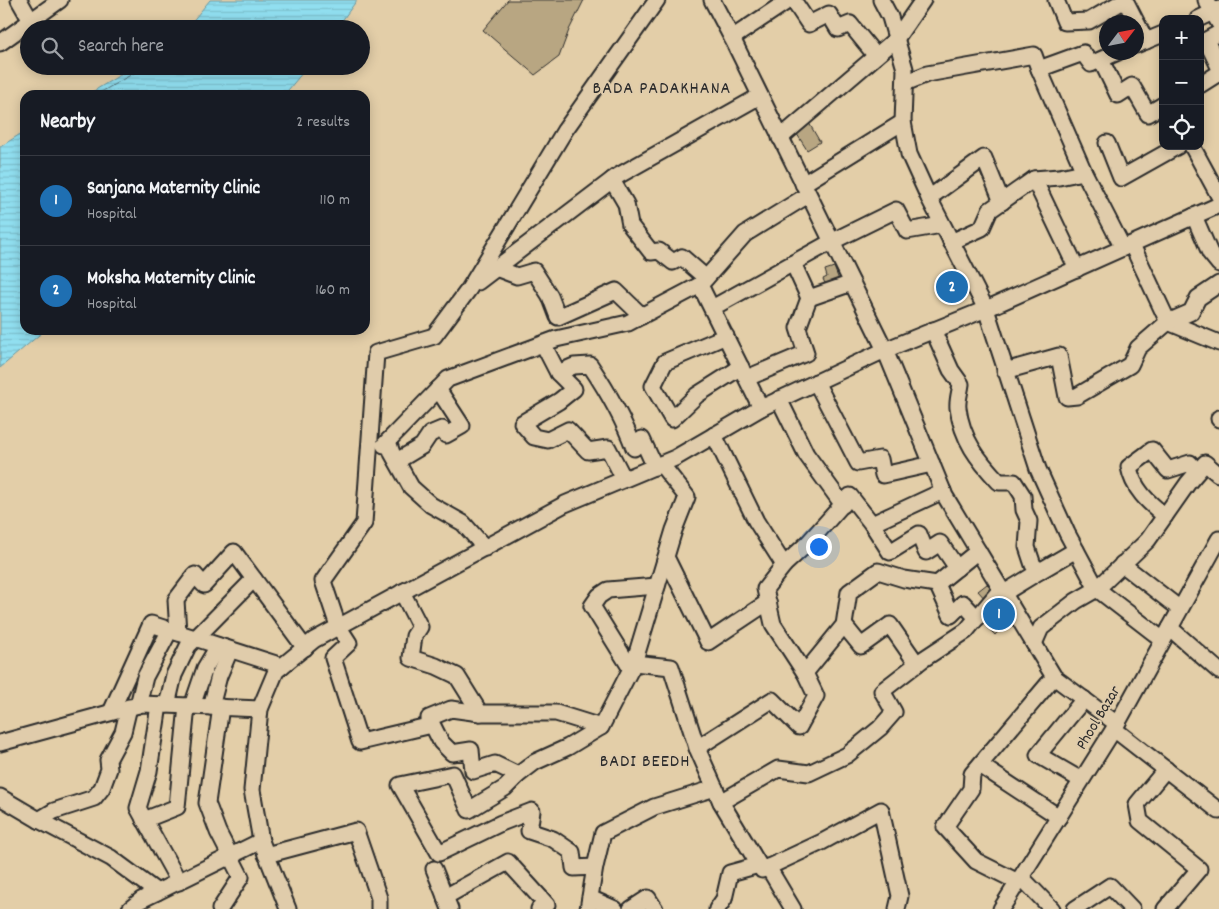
<!DOCTYPE html>
<html lang="en">
<head>
<meta charset="utf-8">
<style>
	body { margin:0; font-family:Dekko,sans-serif; background:#242831; color:#f1f3f6 }
	.controls { position:absolute; right:15px; top:15px; display:grid; overflow:hidden; border-radius:10px; box-shadow:0 2px 12px #0003 }
	.controls button { width:45px; height:45px; display:grid; place-items:center; padding:0; border:0; border-bottom:1px solid #363941; background:#171b24; color:#f1f3f6; font:25px sans-serif }
	.compass { position:absolute; left:1099px; top:15px; width:45px; height:45px; border-radius:50%; background:#171b24; box-shadow:0 2px 12px #0003; rotate:58deg }
	.you { position:absolute; left:818px; top:546px; width:18px; height:18px; margin:-12px; border:4px solid #fff; border-radius:50%; background:#1a73e8; box-shadow:0 0 0 8px #1a73e833 }
	.badge { display:grid; place-items:center; width:32px; height:32px; border-radius:50%; background:#1f6fb2; color:#fff; font-size:16px; font-weight:700 }
	.pin { position:absolute; translate:-50% -50%; border:2px solid #fff; box-shadow:0 1px 5px #0006 }
	.list { margin:0; padding:0; list-style:none }
	h2 { display:flex; justify-content:space-between; align-items:center; height:65px; margin:0; padding:0 20px; font-size:21px }
	h2 small { font-size:16px; font-weight:400; color:#9ea1a6 }
	.list li { display:grid; grid-template-columns:32px 1fr auto; gap:15px; align-items:center; box-sizing:border-box; height:90px; padding:0 20px; border-top:1px solid #363941 }
	.list b { display:block; font-size:19px; white-space:nowrap }
	.list p { margin:0; font-size:16px; white-space:nowrap; color:#9ea1a6 }
	.list em { font-size:16px; font-style:normal; color:#9ea1a6 }
	.icon { flex:none; width:28px; height:28px; fill:none; stroke:currentColor; stroke-width:2; stroke-linecap:round; stroke-linejoin:round }
	.map { position:relative; flex:none; width:1219px; height:909px; overflow:hidden }
	.search { position:absolute; background:#171b24; box-shadow:0 2px 12px #0003; left:20px; top:20px; width:350px; height:55px; display:flex; align-items:center; gap:12px; box-sizing:border-box; padding:0 18px; border-radius:28px; color:#9ea1a6; font-size:19px }
	.panel { position:absolute; background:#171b24; box-shadow:0 2px 12px #0003; left:20px; top:90px; width:350px; height:245px; border-radius:15px }
	.map>svg:first-child { display:block }
</style>
</head>
<body>
<div class="map">
<svg width="1219" height="909" viewBox="0 0 1219 909">
	<defs>
		<pattern id="water-rules" width="6" height="5" patternUnits="userSpaceOnUse" patternTransform="scale(1.25)"><rect width="6" height="5" fill="#91dff0"/><path d="M0 2.5h6" fill="none" stroke="#7dc0ce"/></pattern>
	</defs>
	<rect width="100%" height="100%" fill="#e3cea8"/>
	<filter id="ink" filterUnits="userSpaceOnUse"><feTurbulence type="fractalNoise" baseFrequency=".02" numOctaves="2"/><feDisplacementMap in="SourceGraphic" scale="10" xChannelSelector="R" yChannelSelector="G"/><feConvolveMatrix kernelMatrix="1 2 1 2 8 2 1 2 1" color-interpolation-filters="sRGB"/></filter>
	<g filter="url(#ink)">
		<g fill="url(#water-rules)" stroke="#6897a1">
			<polygon points="210,0 357,0 336,29 186,29"/>
			<polygon points="135,66 308,66 284,95 87,95"/>
			<polygon points="25,131 25,330 45,330 0,368 0,147"/>
		</g>
		<g fill="none" stroke-linecap="round" stroke-linejoin="round">
			<polyline stroke="#54737a" stroke-width="1" points="96,95 134,73 137,66"/>
		</g>
		<g fill="#b8a682" stroke="#2b2b2b">
			<polygon points="508,0 584,0 569,30 559,57 535,75 483,30"/>
			<polygon points="809,123 820,142 807,150 795,131"/>
			<polygon points="834,267 841,285 828,290 823,279 827,277 825,270"/>
			<polygon points="952,276 955,282 958,281 963,291 950,298 942,281"/>
			<polygon points="987,584 994,593 986,600 978,591"/>
			<polygon points="994,601 1011,618 995,635 987,627 991,622 982,614"/>
		</g>
		<g fill="none" stroke-linecap="round" stroke-linejoin="round">
			<defs>
				<g id="minor">
					<polyline points="19,0 31,21"/>
					<polyline points="712,0 732,38 885,350 945,496 1054,677 1117,724"/>
					<polyline points="793,0 809,24 829,14 838,29 850,24 876,56"/>
					<polyline points="881,0 890,17 905,69 903,122 909,154 929,198 986,309 1038,469 1067,533 1097,589 1163,640"/>
					<polyline points="1056,0 1065,22 1089,21 1125,0"/>
					<polyline points="1125,0 1146,41"/>
					<polyline points="1206,0 1219,23"/>
					<polyline points="1198,19 1219,9"/>
					<polyline points="1219,33 1206,40 1219,67"/>
					<polyline points="732,38 789,0"/>
					<polyline points="0,43 60,0"/>
					<polyline points="1136,45 1163,34"/>
					<polyline points="1101,60 1118,95 1132,86 1148,114 1163,105"/>
					<polyline points="1039,69 1084,172"/>
					<polyline points="905,83 927,74 1034,55 1039,69 1083,53 1091,64 1118,52"/>
					<polyline points="1200,85 1219,73"/>
					<polyline points="780,138 896,39 923,0"/>
					<polyline points="1107,143 1121,178 1178,146"/>
					<polyline points="1192,146 1219,196"/>
					<polyline points="1034,179 1059,177 1084,172 1123,248"/>
					<polyline points="612,180 626,204 630,225 651,252 659,251 673,262 682,257 706,278"/>
					<polyline points="803,184 903,122"/>
					<polyline points="929,198 984,158 1002,202"/>
					<polyline points="1194,216 1210,253 1219,264"/>
					<polyline points="951,242 982,228 990,210 1034,179 1077,269"/>
					<polyline points="1132,245 1168,322 1219,343"/>
					<polyline points="793,263 809,298 852,283"/>
					<polyline points="496,268 517,276 534,271 550,296 558,317 616,291 642,316"/>
					<polyline points="478,282 616,177 760,96"/>
					<polyline points="700,285 745,234 808,195"/>
					<polyline points="712,308 831,242 896,210 907,231 942,225"/>
					<path d="M933 330 951 370 961 384C960 392 957 401 958 408 962 439 978 460 999 482H1014L1023 496 1024 510 1029 521 1027 547 1033 565 1040 571 1076 550"/>
					<polyline points="726,336 665,362 653,386 672,419 697,395 741,367"/>
					<path d="M543 344 558 373 574 366 590 365C608 392 623 418 634 448L642 439 655 467"/>
					<polyline points="1005,371 1059,356 1067,397 1077,396 1130,365 1138,348 1168,322 1191,312 1198,298 1219,284"/>
					<polyline points="558,373 574,389 559,401 522,423 534,437 548,440 568,430 588,451 608,448 624,479"/>
					<polyline points="747,378 806,353 798,328 809,298"/>
					<polyline points="816,382 858,463 880,459 883,475 932,464"/>
					<polyline points="779,399 806,454 843,505"/>
					<polyline points="1219,418 1219,419"/>
					<polyline points="714,435 756,521 784,565 808,543 850,496 872,524 943,491"/>
					<polyline points="388,441 392,453 411,487 431,505 463,523 485,548"/>
					<polyline points="384,445 448,379 556,339 628,323 700,285 761,408"/>
					<polyline points="397,461 422,446 430,434 442,429 446,435 462,426 438,389"/>
					<polyline points="661,464 687,497 674,530 634,663 671,667 697,748 721,802 778,769 809,773 847,755 880,728 894,712 882,691 922,660 966,631 1001,589"/>
					<path d="M1165 516C1148 502 1133 489 1129 467L1152 450 1168 470 1190 463 1197 472"/>
					<polyline points="872,524 890,552 919,534 926,552 940,543 957,568"/>
					<polyline points="666,557 708,642 768,602"/>
					<polyline points="1122,564 1180,609"/>
					<polyline points="784,565 765,589 773,624 805,673 844,625 849,592 878,571 904,579 937,584 978,551"/>
					<polyline points="937,584 951,615 963,603 977,618"/>
					<polyline points="402,592 420,627 414,636 411,658 436,666 457,676 480,713 556,713 601,727 634,663"/>
					<polyline points="1004,593 1040,571"/>
					<polyline points="844,625 861,646 890,625 917,664"/>
					<polyline points="1170,628 1219,671"/>
					<polyline points="178,633 176,600 195,575 204,585 234,552 305,648"/>
					<polyline points="1034,644 1041,628 1076,601 1097,589 1148,540 1188,483 1205,463 1218,474 1219,473"/>
					<polyline points="631,669 592,606 599,596 608,590 657,586"/>
					<polyline points="138,705 145,677 170,630"/>
					<polyline points="159,705 149,771 138,808 179,882"/>
					<polyline points="167,705 174,675 188,646 254,579"/>
					<polyline points="192,706 205,668 218,646"/>
					<polyline points="211,707 219,676 230,650"/>
					<polyline points="111,712 151,624 282,666"/>
					<polyline points="480,713 451,709 429,718 441,742 452,753 471,750 473,771 495,764 518,775 535,762 568,747 601,727"/>
					<polyline points="432,725 360,742 333,658 349,643 338,626 323,581 364,523 376,353 434,336 469,289 565,130 657,0"/>
					<polyline points="1114,729 1219,811"/>
					<polyline points="0,743 142,704 260,709"/>
					<polyline points="697,748 772,700 799,727 816,696 805,673"/>
					<polyline points="980,765 1059,817"/>
					<polyline points="518,775 505,788 469,810 453,774 400,785 439,853 501,823 532,811 529,831 553,839 572,852 574,868 595,867"/>
					<polyline points="1081,780 1038,755 1084,699"/>
					<polyline points="0,797 39,820 111,858 157,892"/>
					<polyline points="721,802 762,870 822,842 881,810 900,896 897,909"/>
					<polyline points="39,820 54,811 94,798 102,788 109,769 108,760 123,732 129,707"/>
					<polyline points="144,820 177,807 187,706"/>
					<polyline points="266,855 356,831 379,898 379,909"/>
					<polyline points="768,867 793,909"/>
					<polyline points="434,869 450,909"/>
					<polyline points="1021,877 1052,909"/>
					<polyline points="1018,882 976,861 945,827 971,789 972,774 1054,677"/>
					<polyline points="445,897 508,862 547,905 539,909"/>
					<polyline points="590,898 615,909"/>
					<polyline points="130,909 141,900 261,841"/>
					<polyline points="220,909 241,877 218,832 207,803 221,707"/>
					<polyline points="288,909 261,841 252,790 260,709 276,671 314,640 565,504 675,458 761,408 885,350 986,309 1219,205"/>
					<polyline points="588,909 595,867 603,833 654,807 715,788"/>
					<polyline points="631,909 648,898 655,909"/>
					<polyline points="717,909 724,899 730,873 759,865"/>
					<polyline points="1001,909 1117,724 1219,539"/>
					<polyline points="1075,909 1110,886 1132,909"/>
					<polyline points="1165,909 1199,869 1140,821 1137,804 1166,769"/>
				</g>
			</defs>
			<use href="#minor" stroke="#2b2b2b" stroke-width="19"/>
			<use href="#minor" stroke="#e0ccab" stroke-width="15"/>
		</g>
	</g>
	<g text-anchor="middle" dominant-baseline="central" stroke-width="4" stroke-linejoin="round" paint-order="stroke">
		<g font-size="16" fill="#2b2b2b" stroke="#e0ccab">
			<text transform="translate(1099 718) rotate(-59)">Phool Bazar</text>
		</g>
		<g font-size="18" letter-spacing="1" fill="#2b2b2b" stroke="#e0ccab">
			<text x="662" y="89">BADA PADAKHANA</text>
			<text x="645" y="762">BADI BEEDH</text>
		</g>
	</g>
</svg>
<div class="controls">
<button>+</button>
<button>−</button>
<button><svg class="icon" aria-label="locate" viewBox="0 0 24 24"><circle cx="12" cy="12" r="6"/><path d="M12 2v4M12 18v4M2 12h4M18 12h4"/></svg></button>
</div>
<svg class="compass" viewBox="-18 -18 36 36"><path d="M0-13l5 13h-10z" fill="#e53935"/><path d="M0 13l5-13h-10z" fill="#9ea1a6"/></svg>
<div class="you"></div>
<div class="pin badge" style="left:999px;top:614px">1</div>
<div class="pin badge" style="left:952px;top:287px">2</div>
<div class="search"><svg class="icon" aria-label="search" viewBox="0 0 24 24"><circle cx="10" cy="10" r="6"/><path d="M15 15l6 6"/></svg>Search here</div>
<section class="panel">
<h2>Nearby<small>2 results</small></h2>
<ul class="list">
<li><span class="badge">1</span><div><b>Sanjana Maternity Clinic</b><p>Hospital</p></div><em>110 m</em></li>
<li><span class="badge">2</span><div><b>Moksha Maternity Clinic</b><p>Hospital</p></div><em>160 m</em></li>
</ul>
</section>
</div>
</body>
</html>
